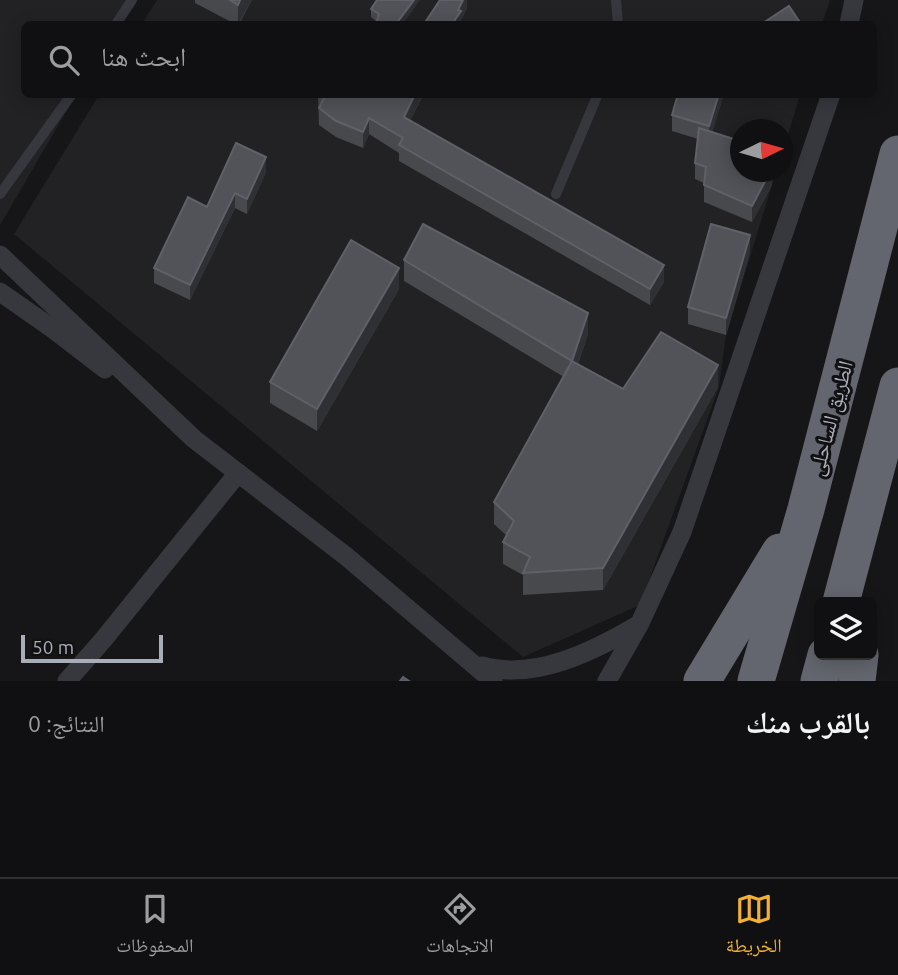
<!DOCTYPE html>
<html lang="ar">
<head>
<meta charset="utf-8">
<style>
	body { margin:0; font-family:Ubuntu,"Noto Naskh Arabic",sans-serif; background:#1e1e20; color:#f1f3f6; direction:rtl }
	.controls { position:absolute; right:21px; bottom:21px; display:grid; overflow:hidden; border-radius:10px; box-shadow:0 4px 18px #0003 }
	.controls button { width:63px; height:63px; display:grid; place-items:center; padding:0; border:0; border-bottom:2px solid #303032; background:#101012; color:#f1f3f6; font:35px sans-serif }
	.compass { position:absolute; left:730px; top:119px; width:63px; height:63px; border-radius:50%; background:#101012; box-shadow:0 4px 18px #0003; rotate:85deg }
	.scale { position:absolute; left:21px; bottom:18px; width:142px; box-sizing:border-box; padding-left:7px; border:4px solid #a8adb8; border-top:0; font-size:19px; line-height:24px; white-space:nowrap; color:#a8adb8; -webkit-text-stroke:5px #111113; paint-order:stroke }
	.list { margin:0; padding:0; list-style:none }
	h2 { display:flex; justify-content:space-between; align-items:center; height:91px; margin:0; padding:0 28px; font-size:30px }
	h2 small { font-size:23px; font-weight:400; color:#9c9d9f }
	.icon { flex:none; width:38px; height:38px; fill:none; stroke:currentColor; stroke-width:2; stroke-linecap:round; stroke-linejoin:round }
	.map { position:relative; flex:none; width:898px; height:681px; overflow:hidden; direction:ltr }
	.search { position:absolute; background:#101012; box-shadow:0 4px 18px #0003; left:21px; right:21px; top:21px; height:77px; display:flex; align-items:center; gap:18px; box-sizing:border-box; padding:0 24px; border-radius:10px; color:#9c9d9f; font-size:26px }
	.sheet { height:196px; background:#101012 }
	nav { display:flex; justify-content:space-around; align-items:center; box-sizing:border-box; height:98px; border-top:2px solid #303032; background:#101012; font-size:19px; color:#9c9d9f }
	nav a { display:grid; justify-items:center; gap:4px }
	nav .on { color:#f2b134 }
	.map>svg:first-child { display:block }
</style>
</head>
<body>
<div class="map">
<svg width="898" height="681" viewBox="0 0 898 681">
	<rect width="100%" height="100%" fill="#161618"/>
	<g fill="#222225">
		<polygon points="0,0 131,0 117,24 24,24 24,94 76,95 0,225"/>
		<polygon points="157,0 830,0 822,24 142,24"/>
		<polygon points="99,95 800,95 783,151 782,130 740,130 740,172 776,172 726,335 719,387 640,605 523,657 14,234"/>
	</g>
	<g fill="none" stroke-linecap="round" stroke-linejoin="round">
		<g stroke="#37383d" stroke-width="10">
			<polyline points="616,0 618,24"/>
			<polyline points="116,24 132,0"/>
			<polyline points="0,194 72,94"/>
			<polyline points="556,194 598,94"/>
		</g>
		<g stroke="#37383d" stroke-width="19">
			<polyline points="849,24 854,0"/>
			<polyline points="0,255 194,439 347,557 493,681"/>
			<polyline points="0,292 53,329 105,369"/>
			<path d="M482 666C535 681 594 651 638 625"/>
			<polyline points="67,681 103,640 238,473"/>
			<polyline points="607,681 640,623 682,532 831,94"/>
		</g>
		<g stroke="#63666e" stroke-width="37">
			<polyline points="841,602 898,386"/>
			<polyline points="702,681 780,552"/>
			<polyline points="756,681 806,509 898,154"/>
			<polyline points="819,681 826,655"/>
			<polyline points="857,681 860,655"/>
		</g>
	</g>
	<g fill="#47494d">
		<polygon points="195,0 252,0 239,24 235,24 195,3"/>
		<polygon points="420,0 377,22 371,17 371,9"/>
		<polygon points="318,94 424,94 410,120 664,282 650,305 399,161 399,153 369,134 363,148 336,137 319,125"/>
		<polygon points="678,94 724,94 712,132 772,172 772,185 752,222 704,202 704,183 695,179 695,163 698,139 672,131 672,115"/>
		<polygon points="266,172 247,214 235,208 190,300 154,283 154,268 207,207"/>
		<polygon points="750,252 726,335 688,324 688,307"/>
		<polygon points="404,260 588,334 578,364 623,389 718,387 603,590 523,595 523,575 503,564 503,542 507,536 494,524 494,502 564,377 404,281"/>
		<polygon points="399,289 317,431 270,403 270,382"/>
	</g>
	<g fill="#2f3033">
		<polygon points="240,0 252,0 238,24 238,5"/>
		<polygon points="414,0 420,0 403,24 396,24"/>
		<polygon points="463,0 467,0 467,9 461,21 461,24 452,24 458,10"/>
		<polygon points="415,94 424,94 404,133 404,117"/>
		<polygon points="719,94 724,94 709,143 709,126"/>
		<polygon points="369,118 369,134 363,148 363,132"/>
		<polygon points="266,157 266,172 247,214 247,199"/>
		<polygon points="770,172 772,172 772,185 752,222 752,206"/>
		<polygon points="235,193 235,208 190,300 190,285"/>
		<polygon points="750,235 750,252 726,335 726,318"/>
		<polygon points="664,265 664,282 650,305 650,289"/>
		<polygon points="399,268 399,289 317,431 317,409"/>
		<polygon points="588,313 588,334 572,382 572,361"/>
		<polygon points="718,365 718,387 603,590 603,568"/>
	</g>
	<g fill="#525359" stroke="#5f6168" stroke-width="2">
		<polygon points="230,0 240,0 238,5"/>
		<polygon points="377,0 414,0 396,24 376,24 379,14 371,9"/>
		<polygon points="440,0 463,0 458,10 461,11 452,24 424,24"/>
		<polygon points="789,6 801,24 764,24 763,23"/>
		<polygon points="323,94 415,94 404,117 664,265 650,289 399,145 403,138 369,118 363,132 336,121 319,108 325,96"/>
		<polygon points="678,94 719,94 709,126 672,115"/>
		<polygon points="699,128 740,141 740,172 770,172 752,206 704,185 706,167 695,163"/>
		<polygon points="236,143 266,157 247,199 235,193 190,285 154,268 188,197 207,207"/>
		<polygon points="423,224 588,313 572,361 404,260"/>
		<polygon points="711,224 750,235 726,318 688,307"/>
		<polygon points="351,240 399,268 317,409 270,382"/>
		<polygon points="661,332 718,365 603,568 523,573 530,557 503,542 514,521 494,502 572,361 623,389"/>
		<polygon points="403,677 409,681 400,681"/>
	</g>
	<g text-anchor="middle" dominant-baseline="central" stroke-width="6" stroke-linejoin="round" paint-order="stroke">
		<g font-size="21" fill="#a8adb8" stroke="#111113">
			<text transform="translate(830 418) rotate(-75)">الطريق الساحلى</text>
		</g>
	</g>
</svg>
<div class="controls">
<button><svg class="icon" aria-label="layers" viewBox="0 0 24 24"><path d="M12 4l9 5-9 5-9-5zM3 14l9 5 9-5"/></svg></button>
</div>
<svg class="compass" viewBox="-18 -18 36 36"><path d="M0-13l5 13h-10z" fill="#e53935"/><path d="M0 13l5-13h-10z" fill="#9c9d9f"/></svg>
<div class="scale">50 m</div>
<div class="search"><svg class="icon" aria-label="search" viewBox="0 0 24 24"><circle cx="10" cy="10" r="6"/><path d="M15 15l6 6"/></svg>ابحث هنا</div>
</div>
<section class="sheet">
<h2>بالقرب منك<small>النتائج: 0</small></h2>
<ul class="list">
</ul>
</section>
<nav>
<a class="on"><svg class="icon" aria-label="map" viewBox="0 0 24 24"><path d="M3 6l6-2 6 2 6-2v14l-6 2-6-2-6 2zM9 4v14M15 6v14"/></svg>الخريطة</a>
<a><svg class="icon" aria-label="directions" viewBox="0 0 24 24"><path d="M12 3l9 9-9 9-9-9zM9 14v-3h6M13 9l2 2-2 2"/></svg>الاتجاهات</a>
<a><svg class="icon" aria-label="saved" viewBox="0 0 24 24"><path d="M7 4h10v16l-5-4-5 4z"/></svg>المحفوظات</a>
</nav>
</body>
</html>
